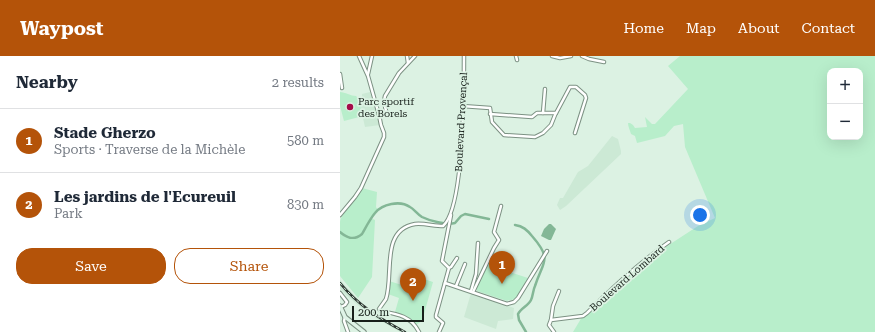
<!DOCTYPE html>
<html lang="en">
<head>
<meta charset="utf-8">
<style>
	body { margin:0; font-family:"Roboto Serif",serif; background:#f6f6f7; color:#1f2937 }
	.controls { position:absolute; right:12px; top:12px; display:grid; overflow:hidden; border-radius:8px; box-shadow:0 4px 16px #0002 }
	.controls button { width:36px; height:36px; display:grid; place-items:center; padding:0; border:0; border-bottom:1px solid #e0e1e3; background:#fff; color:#1f2937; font:20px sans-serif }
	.scale { position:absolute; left:12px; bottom:10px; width:72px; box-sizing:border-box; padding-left:4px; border:2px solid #171f1a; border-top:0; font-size:11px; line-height:14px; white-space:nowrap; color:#171f1a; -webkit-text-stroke:3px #dcf2e3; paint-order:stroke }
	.you { position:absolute; left:360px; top:159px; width:14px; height:14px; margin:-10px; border:3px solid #fff; border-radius:50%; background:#1a73e8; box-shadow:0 0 0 6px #1a73e833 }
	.badge { display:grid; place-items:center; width:26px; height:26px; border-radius:50%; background:#b45309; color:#fff; font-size:13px; font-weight:700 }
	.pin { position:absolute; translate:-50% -33px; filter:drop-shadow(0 1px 2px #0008) }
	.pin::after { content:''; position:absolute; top:21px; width:14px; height:12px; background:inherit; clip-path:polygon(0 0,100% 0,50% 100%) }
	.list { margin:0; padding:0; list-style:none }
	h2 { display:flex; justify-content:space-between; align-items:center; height:52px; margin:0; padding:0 16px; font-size:17px }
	h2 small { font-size:13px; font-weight:400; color:#747a83 }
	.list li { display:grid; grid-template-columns:26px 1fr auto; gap:12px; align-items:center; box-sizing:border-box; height:64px; padding:0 16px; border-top:1px solid #e0e1e3 }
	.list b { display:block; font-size:15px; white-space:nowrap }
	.list p { margin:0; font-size:13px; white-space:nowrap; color:#747a83 }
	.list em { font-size:13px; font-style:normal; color:#747a83 }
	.actions { display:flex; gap:8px; padding:12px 16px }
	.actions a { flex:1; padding:9px 0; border:1px solid #b45309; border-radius:16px; text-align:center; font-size:14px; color:#b45309 }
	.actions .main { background:#b45309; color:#fff }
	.map { position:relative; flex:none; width:535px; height:276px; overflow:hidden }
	header { display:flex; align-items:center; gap:24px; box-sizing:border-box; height:56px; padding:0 20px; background:#b45309; color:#fff }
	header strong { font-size:19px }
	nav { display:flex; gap:22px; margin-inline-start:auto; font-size:14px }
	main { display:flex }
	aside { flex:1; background:#fff }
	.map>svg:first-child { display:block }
</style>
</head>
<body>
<header>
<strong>Waypost</strong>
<nav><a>Home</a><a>Map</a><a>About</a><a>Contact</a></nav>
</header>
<main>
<aside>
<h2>Nearby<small>2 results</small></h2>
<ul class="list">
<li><span class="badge">1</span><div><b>Stade Gherzo</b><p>Sports · Traverse de la Michèle</p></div><em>580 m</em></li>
<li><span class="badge">2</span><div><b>Les jardins de l'Ecureuil</b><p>Park</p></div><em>830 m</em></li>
</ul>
<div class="actions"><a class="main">Save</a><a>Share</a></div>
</aside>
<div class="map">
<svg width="535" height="276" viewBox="0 0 535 276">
	<rect width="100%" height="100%" fill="#dcf2e3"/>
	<g fill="#cce9d5">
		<polygon points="30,36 40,69 25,71 19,44 22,41 22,38"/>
		<polygon points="272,80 278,83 281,95 281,98 226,150 220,154 217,149 220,142 223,142 238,116 248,110"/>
		<polygon points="0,224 23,249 48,266 67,276 60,276 27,257 4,237 0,232"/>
		<polygon points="131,237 174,252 173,263 158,265 156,273 124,261"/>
	</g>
	<g fill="#b8eecb" fill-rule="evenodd">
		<path d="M340 0H535V276H233L242 261 318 196 358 170 375 162 345 91 343 68 334 70 325 80 297 87 295 80 291 78C290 74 288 71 288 67H290L293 69 295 72 307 71 305 61 312 68H315L348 33 328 10ZM490 15H520V81H490Z"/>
		<path d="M0 36C5 36 11 40 16 40L18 42 23 60 4 65 0 50Z"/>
		<path d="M22 132 37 136 36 151 38 154 31 162 35 164 32 221 18 242 0 220V166C1 157 17 142 22 132Z"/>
		<polygon points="148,209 188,222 176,242 172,244 169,244 167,245 137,235 137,231"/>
		<polygon points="66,217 93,226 82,265 76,269 67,260 55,256 59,242 48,238 49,225 62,229"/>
	</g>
	<polygon fill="#83b796" points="209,168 211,168 216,173 211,184 209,184 201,180 204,173"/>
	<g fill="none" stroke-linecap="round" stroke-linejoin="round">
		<g stroke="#83b796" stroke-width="2.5">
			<path d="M175 169C183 170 187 174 192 180 213 204 203 205 195 230 193 234 193 240 191 244 188 250 181 252 178 258L179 264 186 276"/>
			<path d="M0 176C7 182 14 185 22 178 26 171 30 163 35 157 42 148 60 144 70 151 74 153 77 158 82 161 90 165 106 169 115 167L121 160 125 158 149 163"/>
		</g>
		<defs>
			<g id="street">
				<polyline points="67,0 68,7"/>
				<polyline points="176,0 177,4"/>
				<polyline points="212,0 220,2 231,0"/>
				<polyline points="242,0 249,3 264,6"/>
				<polyline points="0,18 2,32"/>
				<polyline points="28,18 32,0"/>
				<polyline points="122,50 150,52 152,66 164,79 195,81 203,77 211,69 215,59 230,31 236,31 245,39 246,42 235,77"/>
				<polyline points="203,57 205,33"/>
				<polyline points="150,58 192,61 197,57 216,57"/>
				<polyline points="39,59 46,55 44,45 45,40 59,17 75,0"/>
				<polyline points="0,159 15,141 21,132 44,81 44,77 41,69 39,59 28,20 19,0"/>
				<polyline points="109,212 111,211 117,202"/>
				<polyline points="105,227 167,248 174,246 178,242 207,195"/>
				<polyline points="116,230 125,208"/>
				<polyline points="131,235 136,218 138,187"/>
				<polyline points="133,236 154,192 159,184 154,176 161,150"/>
				<polyline points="0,237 7,246 5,249 1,251"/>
				<polyline points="5,261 4,265 8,276"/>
				<polyline points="211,264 213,250 219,235"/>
				<path d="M79 276C71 260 57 258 41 255L39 253C41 250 44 246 46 243 54 219 40 174 75 168 84 167 94 170 103 170 124 152 124 31 124 0"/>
				<polyline points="99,276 103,267 96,261 96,259 109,212 102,205 111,159"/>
				<path d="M214 276 209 269 211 264 243 260 247 257C272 232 299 207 329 186"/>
			</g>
			<polyline id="secondary" points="0,250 5,261 24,276"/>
		</defs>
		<use href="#street" stroke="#7c9183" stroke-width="4.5"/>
		<use href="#secondary" stroke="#7c9183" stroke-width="5.5"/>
		<use href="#street" stroke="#fff" stroke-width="2.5"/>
		<use href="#secondary" stroke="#dff4e7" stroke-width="3.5"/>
		<defs>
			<path id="rail" d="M0 227C18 249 40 263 65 276"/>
		</defs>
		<use href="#rail" stroke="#2d3731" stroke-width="2.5"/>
		<use href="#rail" stroke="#dcf2e3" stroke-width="1" stroke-dasharray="3" stroke-linecap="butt"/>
	</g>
	<circle fill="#a40e4a" stroke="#dcf2e3" stroke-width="1.5" cx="10" cy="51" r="4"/>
	<g text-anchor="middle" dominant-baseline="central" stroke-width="3.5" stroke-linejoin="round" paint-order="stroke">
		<g font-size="10" fill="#171f1a" stroke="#dcf2e3" text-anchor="start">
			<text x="18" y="45">Parc sportif<tspan x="18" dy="12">des Borels</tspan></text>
		</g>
		<g font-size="10" fill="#171f1a" stroke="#dcf2e3">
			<text transform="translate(121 66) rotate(-87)">Boulevard Provençal</text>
			<text transform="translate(287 222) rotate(-41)">Boulevard Lombard</text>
		</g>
	</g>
</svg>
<div class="controls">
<button>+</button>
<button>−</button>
</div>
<div class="scale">200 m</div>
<div class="you"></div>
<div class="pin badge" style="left:162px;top:228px">1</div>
<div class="pin badge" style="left:73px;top:245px">2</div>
</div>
</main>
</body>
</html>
